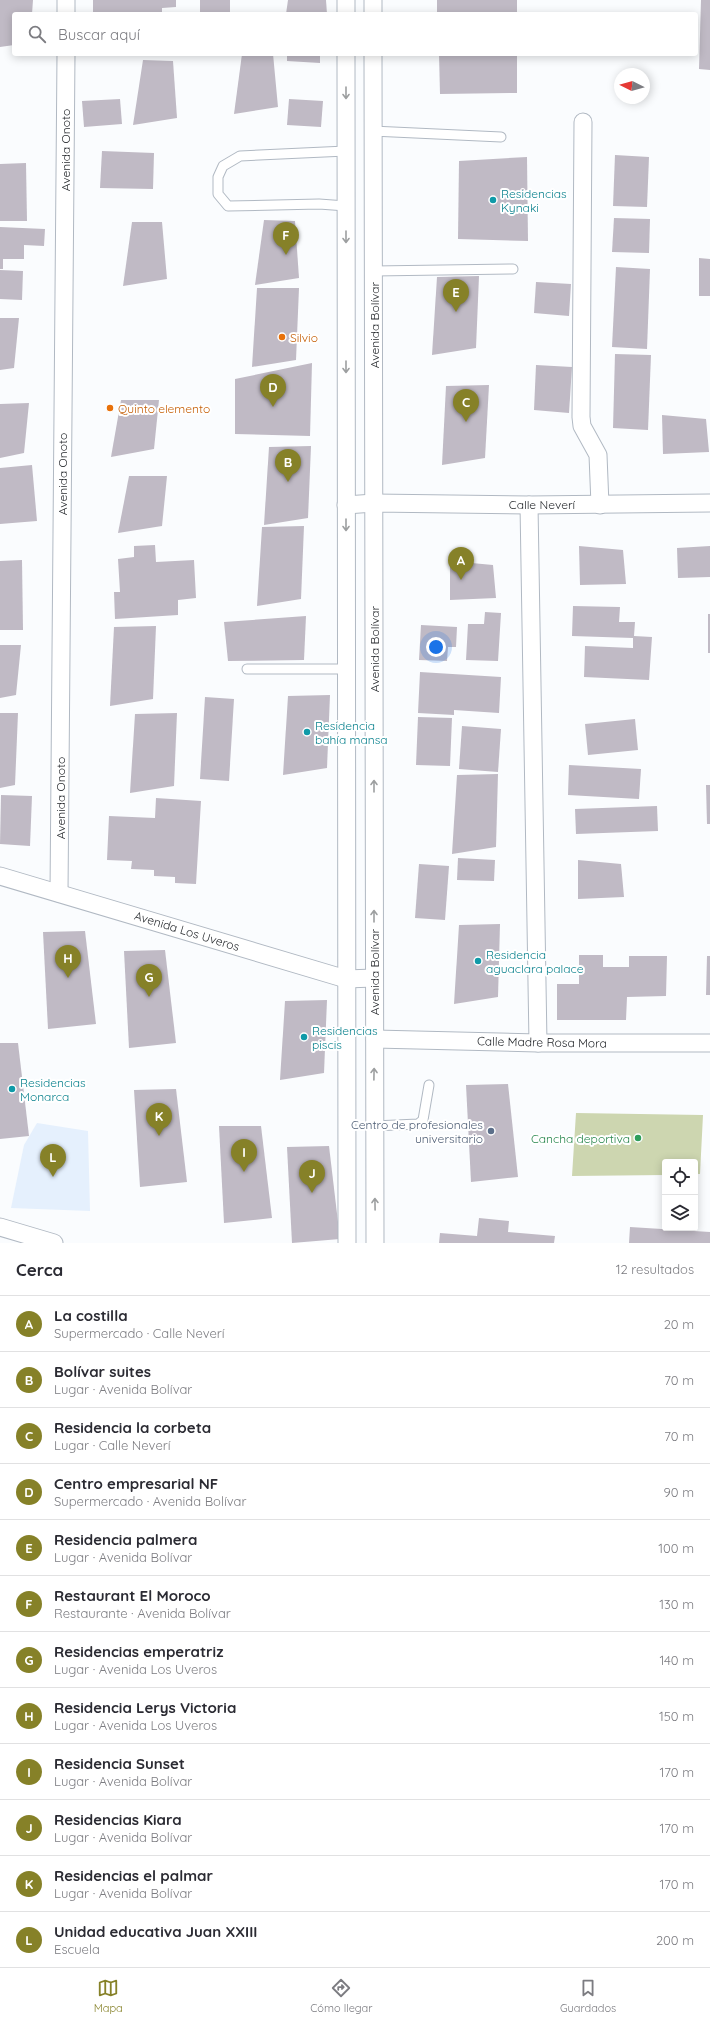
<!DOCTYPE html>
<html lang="es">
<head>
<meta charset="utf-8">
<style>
	body { margin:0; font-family:Quicksand,sans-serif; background:#f2f2f3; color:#2b2b33 }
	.controls { position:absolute; right:12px; bottom:12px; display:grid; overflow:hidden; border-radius:4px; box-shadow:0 2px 10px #0003 }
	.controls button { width:36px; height:36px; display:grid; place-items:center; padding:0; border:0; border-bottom:1px solid #e1e1e2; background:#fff; color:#2b2b33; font:20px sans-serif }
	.compass { position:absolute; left:614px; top:68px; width:36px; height:36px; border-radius:50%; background:#fff; box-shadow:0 2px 10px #0003; rotate:275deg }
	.you { position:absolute; left:436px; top:647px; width:14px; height:14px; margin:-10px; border:3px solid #fff; border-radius:50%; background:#1a73e8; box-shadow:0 0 0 6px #1a73e833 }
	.badge { display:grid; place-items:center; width:26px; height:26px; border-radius:50%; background:#868128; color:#fff; font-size:13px; font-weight:700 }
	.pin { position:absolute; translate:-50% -33px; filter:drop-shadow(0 1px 2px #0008) }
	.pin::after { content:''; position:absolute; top:21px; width:14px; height:12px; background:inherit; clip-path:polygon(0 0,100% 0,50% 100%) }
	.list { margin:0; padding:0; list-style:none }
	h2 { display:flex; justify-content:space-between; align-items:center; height:52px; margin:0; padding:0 16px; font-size:17px }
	h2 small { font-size:13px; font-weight:400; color:#7c7c81 }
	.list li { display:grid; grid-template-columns:26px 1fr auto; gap:12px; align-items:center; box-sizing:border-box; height:56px; padding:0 16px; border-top:1px solid #e1e1e2 }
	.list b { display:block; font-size:15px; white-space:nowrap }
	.list p { margin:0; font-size:13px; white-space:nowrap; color:#7c7c81 }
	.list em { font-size:13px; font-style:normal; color:#7c7c81 }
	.icon { flex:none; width:22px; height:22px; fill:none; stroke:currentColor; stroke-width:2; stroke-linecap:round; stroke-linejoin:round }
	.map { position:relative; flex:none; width:710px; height:1243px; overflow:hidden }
	.search { position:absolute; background:#fff; box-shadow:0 2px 10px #0003; left:12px; right:12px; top:12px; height:44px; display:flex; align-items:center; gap:10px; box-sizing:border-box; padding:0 14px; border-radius:4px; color:#7c7c81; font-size:15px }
	.sheet { height:724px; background:#fff }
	nav { display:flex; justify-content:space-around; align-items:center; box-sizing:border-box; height:56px; border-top:1px solid #e1e1e2; background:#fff; font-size:11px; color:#7c7c81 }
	nav a { display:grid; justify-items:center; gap:2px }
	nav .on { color:#868128 }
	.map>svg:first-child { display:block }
</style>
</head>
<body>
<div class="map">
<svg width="710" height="1243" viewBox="0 0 710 1243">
	<rect width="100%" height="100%" fill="#fafcfe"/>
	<polygon fill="#e5f0fd" points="37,1123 88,1131 90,1211 11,1208 24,1145"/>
	<polygon fill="#cdd6b0" points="576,1113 703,1115 700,1174 695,1174 695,1162 665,1162 665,1175 572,1176"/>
	<g fill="#c0bac5">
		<polygon points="0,0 33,0 32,14 14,14 14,45 0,47"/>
		<polygon points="93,0 176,0 176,7 162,8 162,14 93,14"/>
		<rect x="200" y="0" width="30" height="14"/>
		<polygon points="288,0 326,0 327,14 286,14"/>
		<rect x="437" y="0" width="80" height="14"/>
		<polygon points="701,0 710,0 710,70 699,69"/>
		<polygon points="242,54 273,54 278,107 234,114"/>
		<polygon points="287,54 320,54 320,63 287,61"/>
		<polygon points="439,54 517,54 517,93 440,94"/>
		<polygon points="143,60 173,61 177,118 133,125"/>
		<polygon points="120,99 122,124 84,127 82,101"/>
		<polygon points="289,99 323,101 321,127 287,125"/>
		<polygon points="102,151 154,153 153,189 100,188"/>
		<polygon points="615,155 649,157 647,207 613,206"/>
		<polygon points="527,157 528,241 458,239 459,161"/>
		<polygon points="26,163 27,221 0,221 0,164"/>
		<polygon points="614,218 650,219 649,253 612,252"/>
		<polygon points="264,220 295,221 299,278 255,285"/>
		<polygon points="132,222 162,222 167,279 123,286"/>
		<polygon points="0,227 45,229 44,246 24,245 24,259 3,259 3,269 0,269"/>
		<polygon points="699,258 710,259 710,296 699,296"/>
		<polygon points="616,267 650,269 647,349 612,347"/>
		<polygon points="0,270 23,271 22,300 0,299"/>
		<polygon points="479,276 476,348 432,355 437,277"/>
		<polygon points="536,282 571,284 569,316 534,313"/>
		<polygon points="257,288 299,288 296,360 252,367"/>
		<polygon points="0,318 19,318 14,368 0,370"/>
		<polygon points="615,354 651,355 648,430 613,428"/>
		<polygon points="312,363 310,436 235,434 235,379"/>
		<polygon points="536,365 572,367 569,413 534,410"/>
		<polygon points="489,385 485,458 442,465 446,386"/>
		<polygon points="121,400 159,400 154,449 111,457"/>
		<polygon points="29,403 24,453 0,458 0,404"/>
		<polygon points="662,415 706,419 709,452 663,454"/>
		<polygon points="311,446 308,518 264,525 269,447"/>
		<polygon points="32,465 37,521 0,524 0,468"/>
		<polygon points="129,476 167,476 162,526 118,533"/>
		<polygon points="304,526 301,599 257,606 262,527"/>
		<polygon points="155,545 156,562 194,560 196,598 178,600 178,615 115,619 114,592 120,592 118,559 134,557 134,546"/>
		<polygon points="579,546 623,550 626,584 580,585"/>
		<polygon points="710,546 710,577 678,578 677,548"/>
		<polygon points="22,560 23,630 0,630 0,561"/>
		<polygon points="450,561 493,565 496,598 450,600"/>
		<polygon points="573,606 620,607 619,622 635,622 634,636 652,637 649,680 584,677 585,646 633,648 633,638 572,636"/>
		<polygon points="485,612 501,613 498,661 466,660 468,624 484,624"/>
		<rect x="708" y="614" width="2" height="39"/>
		<polygon points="306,616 304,660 228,661 224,622"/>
		<polygon points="421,625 457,627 456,647 448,647 447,661 419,660"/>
		<polygon points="156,626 153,699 110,706 114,627"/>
		<polygon points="0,645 21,645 16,695 0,698"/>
		<polygon points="420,672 501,677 499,713 454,710 454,715 418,713"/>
		<polygon points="330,695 327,768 283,775 288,696"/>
		<polygon points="205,697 234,699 229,781 200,779"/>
		<polygon points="0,713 18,713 15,785 0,788"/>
		<polygon points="177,713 174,786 130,793 135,714"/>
		<polygon points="418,717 452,718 450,766 416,765"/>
		<polygon points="635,719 638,750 588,755 585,724"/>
		<polygon points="462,726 501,729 498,772 459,769"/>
		<polygon points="569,765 641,769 639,799 568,795"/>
		<polygon points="498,774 496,847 452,854 457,775"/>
		<polygon points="706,785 710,785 710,824 707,824"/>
		<polygon points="1,795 32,796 30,846 0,844"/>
		<polygon points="156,798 201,801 196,884 175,883 175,877 154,876 154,870 131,869 132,861 107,860 109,816 155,818"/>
		<polygon points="657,806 658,831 576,834 575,809"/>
		<polygon points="458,858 495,860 494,881 457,880"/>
		<polygon points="578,860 621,864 624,897 578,899"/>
		<polygon points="419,864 449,866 445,920 415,918"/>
		<polygon points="500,924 498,997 454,1004 459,925"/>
		<polygon points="85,931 96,1024 48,1029 43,932"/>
		<polygon points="165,950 176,1043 129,1048 124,951"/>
		<polygon points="579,955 603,955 603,967 629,967 629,956 667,956 666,996 627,997 626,1020 557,1020 557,984 579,984"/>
		<polygon points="707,956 710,956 710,995 706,995"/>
		<polygon points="327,1000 324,1073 280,1080 285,1001"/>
		<polygon points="0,1043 18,1043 29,1136 0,1139"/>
		<polygon points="508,1084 518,1177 471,1182 466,1085"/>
		<polygon points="176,1089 187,1182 140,1187 134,1090"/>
		<polygon points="219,1126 261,1126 272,1218 224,1223"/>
		<polygon points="329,1146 340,1239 292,1243 287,1147"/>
		<polygon points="479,1218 509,1221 508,1232 555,1236 554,1243 439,1243 440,1233 477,1236"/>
		<polygon points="630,1227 710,1232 710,1243 629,1243"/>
	</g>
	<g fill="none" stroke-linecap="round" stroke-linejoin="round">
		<defs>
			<g id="lane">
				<polyline points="372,131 501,137"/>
				<polyline points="346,206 319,204 228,206 218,194 218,177 223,166 240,156 346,151"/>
				<polyline points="374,271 513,269"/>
				<polyline points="247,669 346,669"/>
				<polyline points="374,1126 418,1124 423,1120 429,1085"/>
			</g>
			<g id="street">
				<polyline points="346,0 346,14"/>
				<polyline points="66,14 66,0"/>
				<polyline points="373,14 373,0"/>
				<polyline points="346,54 347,1243"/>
				<polyline points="373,54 375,1243"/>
				<polyline points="583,122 581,417 582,426 598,455 600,505"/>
				<polyline points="346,505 374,503 529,505 710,503"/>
				<polyline points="529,505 538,1043"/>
				<polyline points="0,876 346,979 374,978"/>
				<polyline points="59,893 66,54"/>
				<polyline points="375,1039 538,1043 710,1043"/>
				<polyline points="0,1227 54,1243"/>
			</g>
		</defs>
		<use href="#lane" stroke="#b1b9c3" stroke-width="11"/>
		<use href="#street" stroke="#b1b9c3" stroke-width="19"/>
		<use href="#lane" stroke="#fff" stroke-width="9"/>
		<use href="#street" stroke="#fff" stroke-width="17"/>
	</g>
	<defs><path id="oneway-shaft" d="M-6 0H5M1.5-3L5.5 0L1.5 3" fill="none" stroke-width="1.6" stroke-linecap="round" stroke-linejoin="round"/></defs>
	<g stroke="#9d9fa0">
		<use href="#oneway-shaft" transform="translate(346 93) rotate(90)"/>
		<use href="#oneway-shaft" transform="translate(346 237) rotate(90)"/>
		<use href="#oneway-shaft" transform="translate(346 367) rotate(90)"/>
		<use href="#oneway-shaft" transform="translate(346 525) rotate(90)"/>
		<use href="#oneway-shaft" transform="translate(374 786) rotate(-90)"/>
		<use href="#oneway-shaft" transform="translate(374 916) rotate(-90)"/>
		<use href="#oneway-shaft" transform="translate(374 1074) rotate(-89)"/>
		<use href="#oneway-shaft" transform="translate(375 1204) rotate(-91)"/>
	</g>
	<g fill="#0f9aa8" stroke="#fff" stroke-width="1.5">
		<circle cx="493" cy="200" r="4"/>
		<circle cx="307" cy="732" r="4"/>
		<circle cx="478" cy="961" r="4"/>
		<circle cx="304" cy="1037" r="4"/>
		<circle cx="12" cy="1089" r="4"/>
	</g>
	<g fill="#e8710a" stroke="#fff" stroke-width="1.5">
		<circle cx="282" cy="337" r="4"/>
		<circle cx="110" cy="408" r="4"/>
	</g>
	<circle fill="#5c6f8a" stroke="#fff" stroke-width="1.5" cx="491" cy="1131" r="4"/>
	<circle fill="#2e9e5b" stroke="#fff" stroke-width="1.5" cx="638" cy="1138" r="4"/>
	<g text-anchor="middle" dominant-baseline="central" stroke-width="4" stroke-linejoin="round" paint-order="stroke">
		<g font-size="12" fill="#26292d" stroke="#fff">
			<text transform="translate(65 150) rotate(-90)">Avenida Onoto</text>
			<text transform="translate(374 325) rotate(-90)">Avenida Bolívar</text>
			<text transform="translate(62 474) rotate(-90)">Avenida Onoto</text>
			<text x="542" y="504">Calle Neverí</text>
			<text transform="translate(374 649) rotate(-90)">Avenida Bolívar</text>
			<text transform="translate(60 798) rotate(-90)">Avenida Onoto</text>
			<text transform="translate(187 931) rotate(17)">Avenida Los Uveros</text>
			<text transform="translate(374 972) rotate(-90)">Avenida Bolívar</text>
			<text transform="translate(542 1042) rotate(1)">Calle Madre Rosa Mora</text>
		</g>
		<g font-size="12" fill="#0d838f" stroke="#fff" text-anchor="start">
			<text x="501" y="193">Residencias<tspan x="501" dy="14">Kynaki</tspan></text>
			<text x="315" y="725">Residencia<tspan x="315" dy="14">bahía mansa</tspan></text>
			<text x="486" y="954">Residencia<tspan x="486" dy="14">aguaclara palace</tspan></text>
			<text x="312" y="1030">Residencias<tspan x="312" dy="14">piscis</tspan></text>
			<text x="20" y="1082">Residencias<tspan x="20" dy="14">Monarca</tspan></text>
		</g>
		<g font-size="12" fill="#c56008" stroke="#fff" text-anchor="start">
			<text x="290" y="337">Silvio</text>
			<text x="118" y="408">Quinto elemento</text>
		</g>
		<g font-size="12" fill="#4e5e75" stroke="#fff" text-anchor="end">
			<text x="483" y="1124">Centro de profesionales<tspan x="483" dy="14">universitario</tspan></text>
		</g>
		<g font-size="12" fill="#27864d" stroke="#fff" text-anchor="end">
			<text x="630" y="1138">Cancha deportiva</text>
		</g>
	</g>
</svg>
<div class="controls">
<button><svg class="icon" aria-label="locate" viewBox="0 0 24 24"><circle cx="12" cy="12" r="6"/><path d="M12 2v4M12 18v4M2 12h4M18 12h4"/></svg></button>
<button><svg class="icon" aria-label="layers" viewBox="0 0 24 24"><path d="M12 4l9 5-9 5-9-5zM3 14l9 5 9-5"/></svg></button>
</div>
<svg class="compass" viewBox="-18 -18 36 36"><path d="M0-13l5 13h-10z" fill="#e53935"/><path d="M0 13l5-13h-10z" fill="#7c7c81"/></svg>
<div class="you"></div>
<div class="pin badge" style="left:461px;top:580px">A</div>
<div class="pin badge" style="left:288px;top:482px">B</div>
<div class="pin badge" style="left:466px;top:422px">C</div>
<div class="pin badge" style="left:273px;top:407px">D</div>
<div class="pin badge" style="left:456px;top:312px">E</div>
<div class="pin badge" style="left:286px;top:255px">F</div>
<div class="pin badge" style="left:149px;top:997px">G</div>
<div class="pin badge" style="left:68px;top:978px">H</div>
<div class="pin badge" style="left:244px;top:1172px">I</div>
<div class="pin badge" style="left:312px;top:1193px">J</div>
<div class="pin badge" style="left:159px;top:1136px">K</div>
<div class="pin badge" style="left:53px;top:1177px">L</div>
<div class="search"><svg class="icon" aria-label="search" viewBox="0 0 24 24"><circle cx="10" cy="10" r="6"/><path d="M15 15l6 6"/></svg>Buscar aquí</div>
</div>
<section class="sheet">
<h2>Cerca<small>12 resultados</small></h2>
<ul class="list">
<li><span class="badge">A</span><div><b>La costilla</b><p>Supermercado · Calle Neverí</p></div><em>20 m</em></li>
<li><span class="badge">B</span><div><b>Bolívar suites</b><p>Lugar · Avenida Bolívar</p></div><em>70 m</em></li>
<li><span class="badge">C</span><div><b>Residencia la corbeta</b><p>Lugar · Calle Neverí</p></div><em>70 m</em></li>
<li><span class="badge">D</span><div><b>Centro empresarial NF</b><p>Supermercado · Avenida Bolívar</p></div><em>90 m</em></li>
<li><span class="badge">E</span><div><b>Residencia palmera</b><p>Lugar · Avenida Bolívar</p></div><em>100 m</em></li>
<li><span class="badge">F</span><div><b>Restaurant El Moroco</b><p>Restaurante · Avenida Bolívar</p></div><em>130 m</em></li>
<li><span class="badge">G</span><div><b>Residencias emperatriz</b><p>Lugar · Avenida Los Uveros</p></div><em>140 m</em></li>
<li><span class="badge">H</span><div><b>Residencia Lerys Victoria</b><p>Lugar · Avenida Los Uveros</p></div><em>150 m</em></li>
<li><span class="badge">I</span><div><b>Residencia Sunset</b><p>Lugar · Avenida Bolívar</p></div><em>170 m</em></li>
<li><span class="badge">J</span><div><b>Residencias Kiara</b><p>Lugar · Avenida Bolívar</p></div><em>170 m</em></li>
<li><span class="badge">K</span><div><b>Residencias el palmar</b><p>Lugar · Avenida Bolívar</p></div><em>170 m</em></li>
<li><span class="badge">L</span><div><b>Unidad educativa Juan XXIII</b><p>Escuela</p></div><em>200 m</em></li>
</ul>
</section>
<nav>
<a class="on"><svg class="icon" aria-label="map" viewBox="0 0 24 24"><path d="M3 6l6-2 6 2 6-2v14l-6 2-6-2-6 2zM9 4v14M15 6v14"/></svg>Mapa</a>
<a><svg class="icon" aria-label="directions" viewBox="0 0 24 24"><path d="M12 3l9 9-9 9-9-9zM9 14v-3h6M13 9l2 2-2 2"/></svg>Cómo llegar</a>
<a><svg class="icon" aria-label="saved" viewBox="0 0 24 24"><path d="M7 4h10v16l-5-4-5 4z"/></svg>Guardados</a>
</nav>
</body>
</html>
